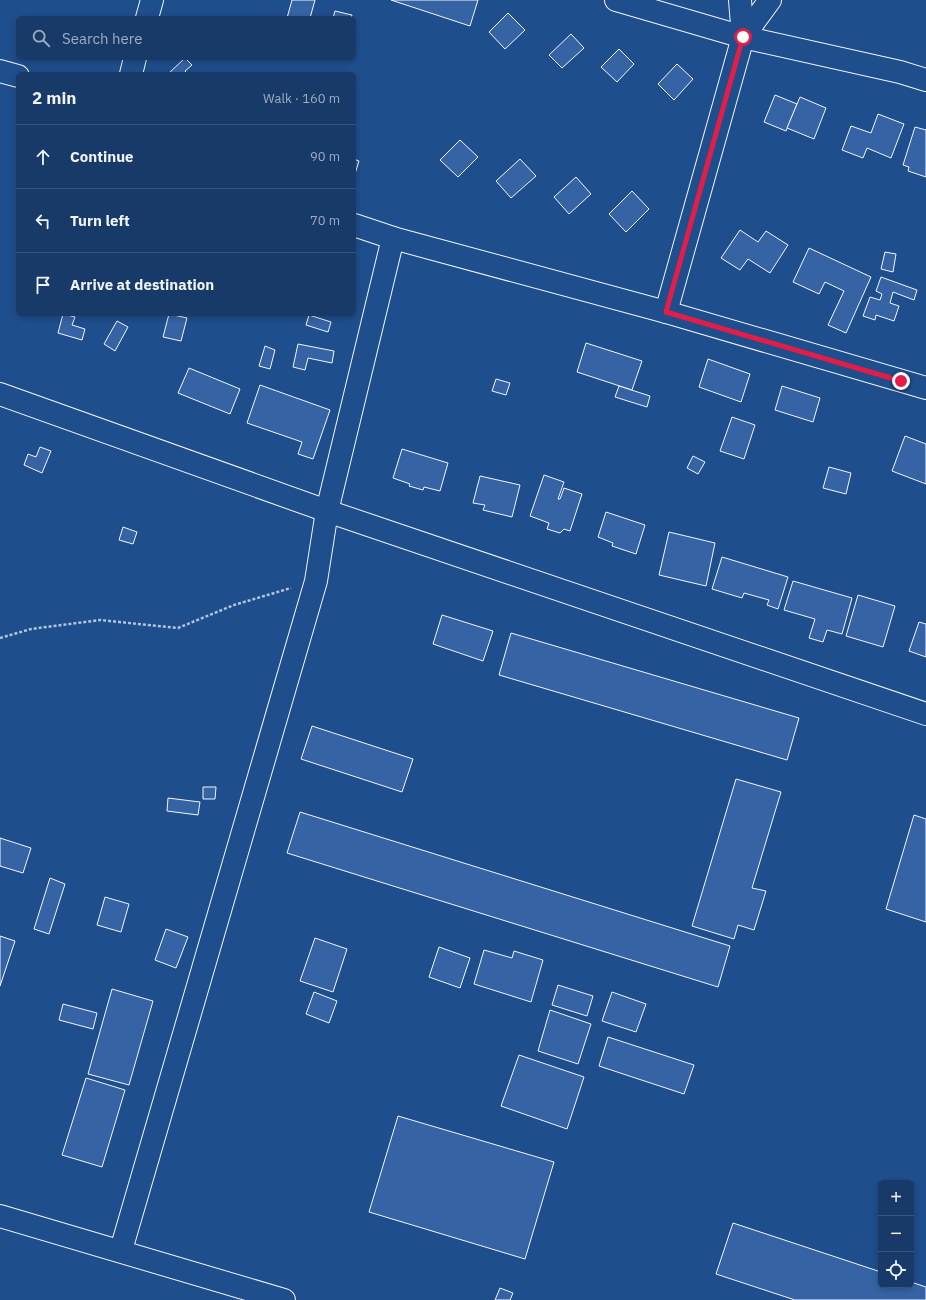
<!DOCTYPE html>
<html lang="en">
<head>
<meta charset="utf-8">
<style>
	body { margin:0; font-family:"IBM Plex Sans",sans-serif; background:#20416f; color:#f1f3f6 }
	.controls { position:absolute; right:12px; bottom:12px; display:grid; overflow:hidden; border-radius:6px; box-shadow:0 2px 6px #0003 }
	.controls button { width:36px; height:36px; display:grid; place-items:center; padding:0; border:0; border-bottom:1px solid #36547d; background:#173a69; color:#f1f3f6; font:20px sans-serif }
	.stop { position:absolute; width:12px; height:12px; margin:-9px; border:3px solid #e11d48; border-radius:50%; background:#fff }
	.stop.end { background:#e11d48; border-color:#fff; box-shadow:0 1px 4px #0008 }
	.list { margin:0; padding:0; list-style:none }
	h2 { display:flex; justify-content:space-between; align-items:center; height:52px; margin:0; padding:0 16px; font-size:17px }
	h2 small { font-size:13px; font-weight:400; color:#9eadc0 }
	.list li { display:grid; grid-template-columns:26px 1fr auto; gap:12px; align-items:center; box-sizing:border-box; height:64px; padding:0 16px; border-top:1px solid #36547d }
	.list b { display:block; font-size:15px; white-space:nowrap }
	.list em { font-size:13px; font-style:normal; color:#9eadc0 }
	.icon { flex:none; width:22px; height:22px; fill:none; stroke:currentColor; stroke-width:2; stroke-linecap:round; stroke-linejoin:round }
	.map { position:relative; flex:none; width:926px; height:1300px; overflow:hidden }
	.search { position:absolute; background:#173a69; box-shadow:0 2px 6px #0003; left:16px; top:16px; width:340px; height:44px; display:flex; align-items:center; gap:10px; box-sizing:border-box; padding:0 14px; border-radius:6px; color:#9eadc0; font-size:15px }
	.panel { position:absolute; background:#173a69; box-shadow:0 2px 6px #0003; left:16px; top:72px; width:340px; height:244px; border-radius:6px }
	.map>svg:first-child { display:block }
</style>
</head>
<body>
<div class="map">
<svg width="926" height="1300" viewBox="0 0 926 1300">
	<rect width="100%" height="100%" fill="#1f4e8c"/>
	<g fill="#3563a3" stroke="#f2f6ff">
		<polygon points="292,0 315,0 310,18 287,18"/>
		<polygon points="391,0 478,0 470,26"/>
		<polygon points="335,11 352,15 351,18 333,18"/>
		<polygon points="508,13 525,30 505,49 489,32"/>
		<polygon points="571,34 584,48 562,68 549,55"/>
		<polygon points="619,49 634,64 617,82 601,67"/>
		<polygon points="185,58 192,65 185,71 188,74 168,74"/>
		<polygon points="677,64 693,79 674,100 658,84"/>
		<polygon points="775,95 797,104 786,131 764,122"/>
		<polygon points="800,97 826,108 814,139 787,128"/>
		<polygon points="878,114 904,124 891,158 867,148 863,158 842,150 851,126 871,133"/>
		<polygon points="915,127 926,130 926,177 908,171 909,167 903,165"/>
		<polygon points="460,140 478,157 458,177 440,160"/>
		<polygon points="354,159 359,161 354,177"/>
		<polygon points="520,159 536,176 511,198 496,181"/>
		<polygon points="576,177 591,194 569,214 554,197"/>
		<polygon points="632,191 649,209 626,232 609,214"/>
		<polygon points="740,230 758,242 766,231 788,245 770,273 748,259 740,270 721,258"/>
		<polygon points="809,248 871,277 846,333 828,325 844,291 825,282 819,294 793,282"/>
		<polygon points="885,252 896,254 893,272 881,269"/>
		<polygon points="881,277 917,290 914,300 893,292 890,303 899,306 894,321 876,315 875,320 863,316 870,297 880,300 882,294 876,291"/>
		<polygon points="63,314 75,317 72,325 85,329 82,340 58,333"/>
		<polygon points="169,314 187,318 181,341 163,337"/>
		<polygon points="309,315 331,322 328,332 306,325"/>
		<polygon points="117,321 128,327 115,351 104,344"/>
		<polygon points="586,343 642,361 632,390 577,372"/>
		<polygon points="298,344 334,351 332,363 308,358 305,370 293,367"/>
		<polygon points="265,346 275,350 270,369 259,366"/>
		<polygon points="708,359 750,374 741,402 699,387"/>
		<polygon points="189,368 240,389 230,414 178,393"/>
		<polygon points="496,379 510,383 506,395 492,391"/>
		<polygon points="260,385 330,410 313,459 298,454 302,442 247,423"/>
		<polygon points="619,386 650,396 647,407 615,397"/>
		<polygon points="782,386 820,398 813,422 775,410"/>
		<polygon points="732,417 755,425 744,459 720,451"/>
		<polygon points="905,436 926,444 926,484 892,471"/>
		<polygon points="40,447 51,451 42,473 24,465 28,454 36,457"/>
		<polygon points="402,449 448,463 440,491 424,487 423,490 409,486 410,484 393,478"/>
		<polygon points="693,456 705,462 698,474 687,468"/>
		<polygon points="829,467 851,473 846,494 823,488"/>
		<polygon points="544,475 564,482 558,499 560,499 564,488 582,494 570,531 564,529 560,533 547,529 549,523 530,516"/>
		<polygon points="480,476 520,485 512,517 483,510 485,505 473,503"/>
		<polygon points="606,512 645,525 636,554 612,546 613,543 598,537"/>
		<polygon points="123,527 137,532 133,544 119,540"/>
		<polygon points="669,532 715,543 706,586 659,575"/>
		<polygon points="722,557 788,577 778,609 767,605 769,600 744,593 742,598 712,589"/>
		<polygon points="793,581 852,598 842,634 827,630 823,642 809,638 815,619 784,610"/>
		<polygon points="858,595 895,606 883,647 846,636"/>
		<polygon points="442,615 493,631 483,661 433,644"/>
		<polygon points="919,622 926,624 926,657 909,651"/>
		<polygon points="511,633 799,718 787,760 499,675"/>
		<polygon points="312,726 413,759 402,792 301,759"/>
		<polygon points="736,779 781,792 752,888 766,891 754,930 738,925 734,939 692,926"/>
		<polygon points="203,787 216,787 215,799 203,799"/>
		<polygon points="168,798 200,802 198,815 167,811"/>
		<polygon points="300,812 730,946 718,987 287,853"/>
		<polygon points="914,815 926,819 926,922 886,909"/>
		<polygon points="0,838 31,848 23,873 0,866"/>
		<polygon points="50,878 65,884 49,934 34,929"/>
		<polygon points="105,897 129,904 121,932 97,925"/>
		<polygon points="166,929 188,937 176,968 155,960"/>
		<polygon points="0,936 15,941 0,986"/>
		<polygon points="315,938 347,949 333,992 300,981"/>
		<polygon points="439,947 470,958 460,988 429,977"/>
		<polygon points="484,950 512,958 514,951 543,960 531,1002 474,984"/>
		<polygon points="558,985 593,996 587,1016 552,1005"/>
		<polygon points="112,989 153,1001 129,1085 88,1074"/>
		<polygon points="314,992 337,1001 329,1023 306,1014"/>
		<polygon points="612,992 646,1004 636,1032 602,1021"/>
		<polygon points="63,1004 97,1013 93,1029 59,1020"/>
		<polygon points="550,1010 591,1024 578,1064 538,1051"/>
		<polygon points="608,1037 694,1065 684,1094 599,1066"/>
		<polygon points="519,1055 584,1077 567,1129 501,1106"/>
		<polygon points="86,1078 125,1090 102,1167 62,1155"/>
		<polygon points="398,1116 554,1162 525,1259 369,1212"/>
		<polygon points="733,1223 881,1272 881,1285 911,1285 911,1282 926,1287 926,1300 795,1300 716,1274"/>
		<polygon points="500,1288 513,1293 510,1300 495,1300"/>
	</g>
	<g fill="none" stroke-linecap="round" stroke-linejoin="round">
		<defs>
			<g id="minor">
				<polyline points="616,0 743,37 900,72 926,80"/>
				<polyline points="147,18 152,0"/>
				<polyline points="743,37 770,0"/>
				<polyline points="0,71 18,76"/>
				<polyline points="131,74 135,58"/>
				<polyline points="354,225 393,238 666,312 926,388"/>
				<polyline points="666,312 743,37 740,0"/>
				<polyline points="0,394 327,511 926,714"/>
				<polyline points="121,1250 316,581 327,511 393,238"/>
			</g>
			<polyline id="major" points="0,1216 284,1300"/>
		</defs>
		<use href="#minor" stroke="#f2f6ff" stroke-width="24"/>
		<use href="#major" stroke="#f2f6ff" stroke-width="24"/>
		<polyline stroke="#b3c4dc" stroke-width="2.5" stroke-dasharray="3 2" stroke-linecap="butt" points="0,638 31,629 100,620 178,628 234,605 291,588"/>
		<use href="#minor" stroke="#1f4e8c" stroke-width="22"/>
		<use href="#major" stroke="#1f4e8c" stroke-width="22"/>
	</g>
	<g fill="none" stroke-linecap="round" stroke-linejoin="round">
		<polyline stroke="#e11d48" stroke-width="5" points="743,37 666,312 901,381"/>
	</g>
</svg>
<div class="controls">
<button>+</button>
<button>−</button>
<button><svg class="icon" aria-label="locate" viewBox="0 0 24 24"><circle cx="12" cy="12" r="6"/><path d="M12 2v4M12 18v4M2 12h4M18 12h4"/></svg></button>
</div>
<div class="stop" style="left:743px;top:37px"></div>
<div class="stop end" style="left:901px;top:381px"></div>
<div class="search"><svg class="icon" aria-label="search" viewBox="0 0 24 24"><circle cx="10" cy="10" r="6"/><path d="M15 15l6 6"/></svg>Search here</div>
<section class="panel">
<h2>2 min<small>Walk · 160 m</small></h2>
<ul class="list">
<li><svg class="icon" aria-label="ahead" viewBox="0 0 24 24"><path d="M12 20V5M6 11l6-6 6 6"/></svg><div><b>Continue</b></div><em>90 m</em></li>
<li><svg class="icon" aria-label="left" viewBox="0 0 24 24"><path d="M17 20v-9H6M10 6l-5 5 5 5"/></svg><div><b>Turn left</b></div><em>70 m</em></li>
<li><svg class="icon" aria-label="arrive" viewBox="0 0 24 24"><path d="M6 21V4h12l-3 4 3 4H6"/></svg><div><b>Arrive at destination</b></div></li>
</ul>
</section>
</div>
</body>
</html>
